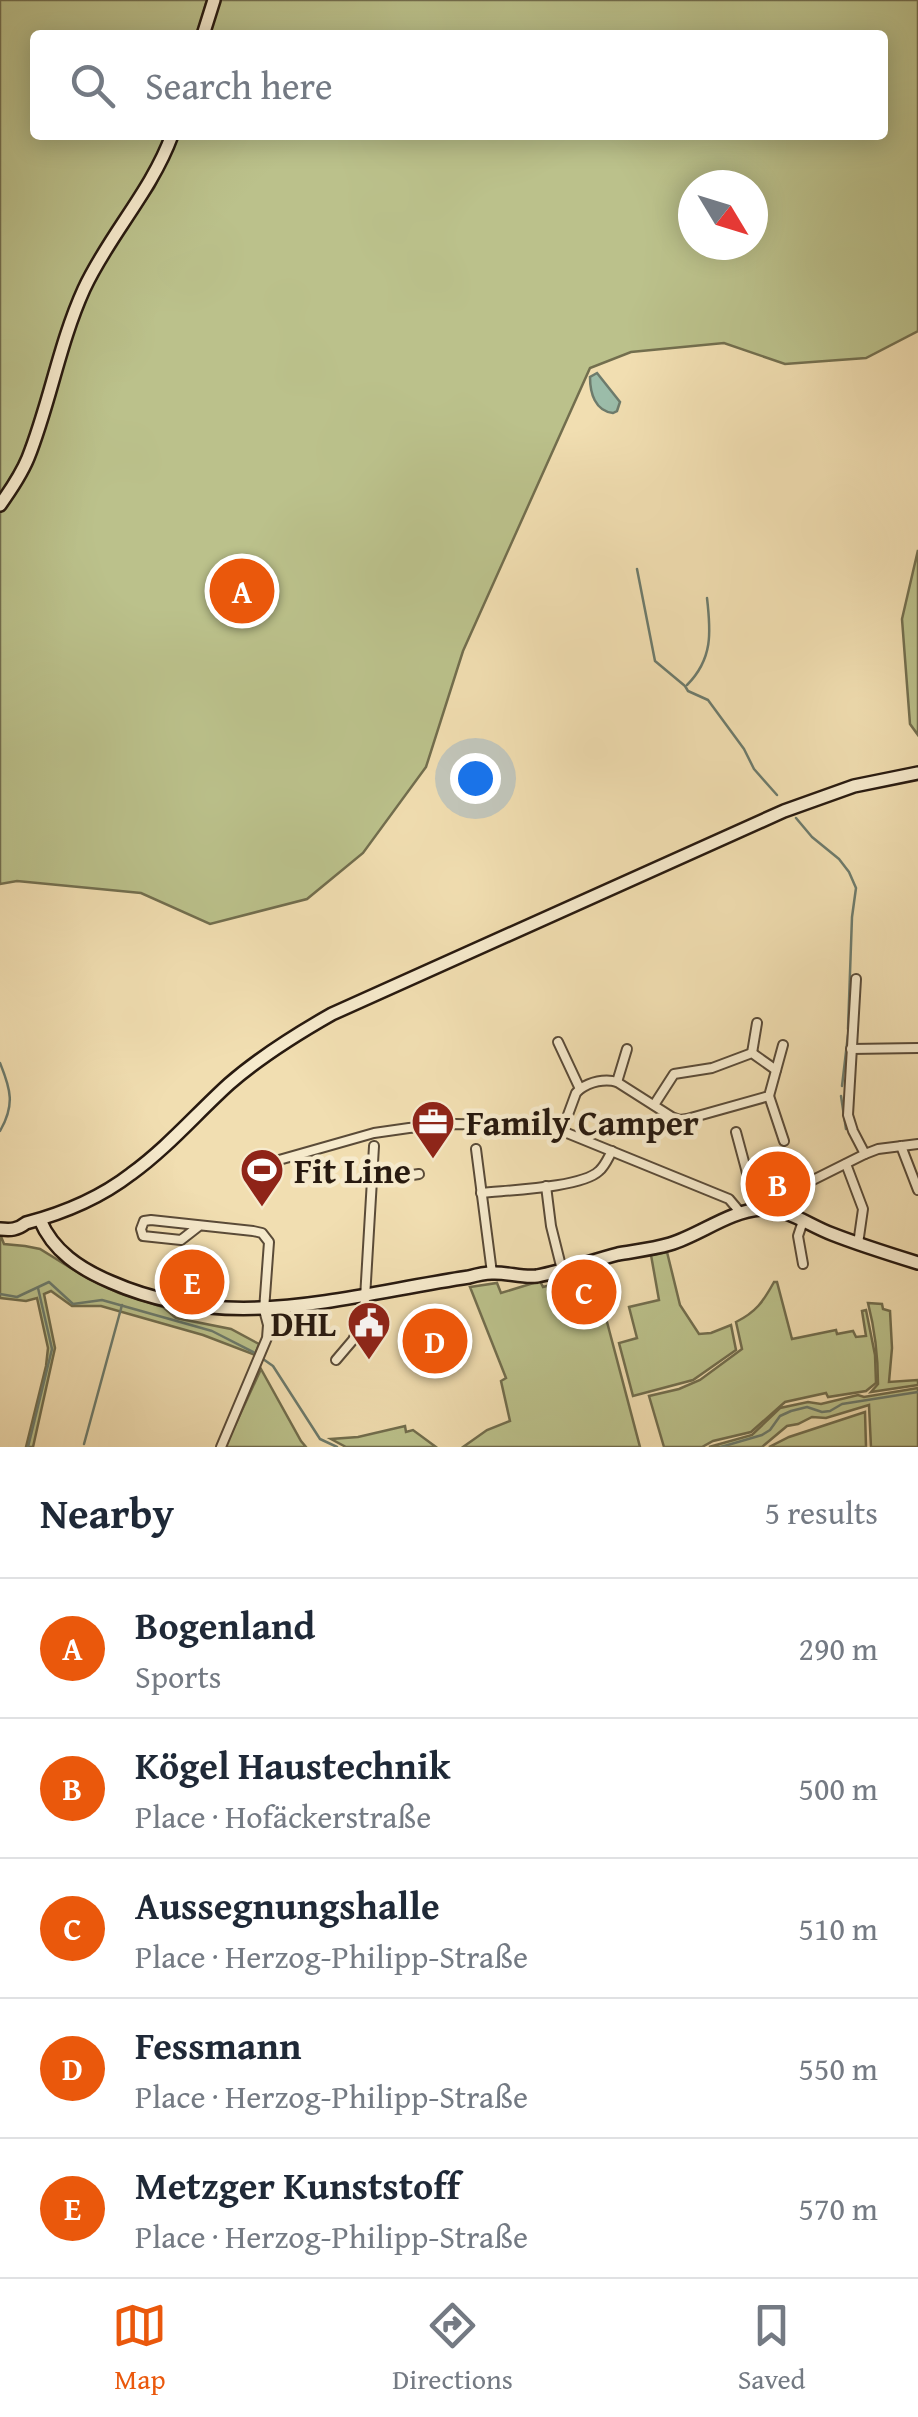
<!DOCTYPE html>
<html lang="en">
<head>
<meta charset="utf-8">
<style>
	body { margin:0; font-family:"Gentium Book Plus",serif; background:#f2f2f3; color:#1f2937 }
	.compass { position:absolute; left:678px; top:170px; width:90px; height:90px; border-radius:50%; background:#fff; box-shadow:0 5px 25px #0003; rotate:128deg }
	.you { position:absolute; left:475px; top:778px; width:35px; height:35px; margin:-25px; border:8px solid #fff; border-radius:50%; background:#1a73e8; box-shadow:0 0 0 15px #1a73e833 }
	.badge { display:grid; place-items:center; width:65px; height:65px; border-radius:50%; background:#ea580c; color:#fff; font-size:32px; font-weight:700 }
	.pin { position:absolute; translate:-50% -50%; border:5px solid #fff; box-shadow:0 2px 10px #0006 }
	.list { margin:0; padding:0; list-style:none }
	h2 { display:flex; justify-content:space-between; align-items:center; height:130px; margin:0; padding:0 40px; font-size:42px }
	h2 small { font-size:32px; font-weight:400; color:#747a83 }
	.list li { display:grid; grid-template-columns:65px 1fr auto; gap:30px; align-items:center; box-sizing:border-box; height:140px; padding:0 40px; border-top:2px solid #e0e1e3 }
	.list b { display:block; font-size:38px; white-space:nowrap }
	.list p { margin:0; font-size:32px; white-space:nowrap; color:#747a83 }
	.list em { font-size:32px; font-style:normal; color:#747a83 }
	.icon { flex:none; width:55px; height:55px; fill:none; stroke:currentColor; stroke-width:2; stroke-linecap:round; stroke-linejoin:round }
	.map { position:relative; flex:none; width:918px; height:1447px; overflow:hidden }
	.search { position:absolute; background:#fff; box-shadow:0 5px 25px #0003; left:30px; right:30px; top:30px; height:110px; display:flex; align-items:center; gap:25px; box-sizing:border-box; padding:0 35px; border-radius:10px; color:#747a83; font-size:38px }
	.sheet { height:830px; background:#fff }
	nav { display:flex; justify-content:space-around; align-items:center; box-sizing:border-box; height:140px; border-top:2px solid #e0e1e3; background:#fff; font-size:28px; color:#747a83 }
	nav a { display:grid; justify-items:center; gap:5px }
	nav .on { color:#ea580c }
	.map>svg:first-child { display:block }
</style>
</head>
<body>
<div class="map">
<svg width="918" height="1447" viewBox="0 0 918 1447">
	<rect width="100%" height="100%" fill="#f1deb1"/>
	<filter id="stains"><feTurbulence type="fractalNoise" baseFrequency=".002" numOctaves="4"/><feColorMatrix values="0 0 0 0 .2 0 0 0 0 .09 0 0 0 0 .02 0 0 0 .5 -.17"/></filter>
	<radialGradient id="worn" r=".72"><stop offset=".6" stop-color="#630" stop-opacity="0"/><stop offset="1" stop-color="#630" stop-opacity=".3"/></radialGradient>
	<g fill="#bbc18b" stroke="#726e4e" stroke-width="2.5" fill-rule="evenodd">
		<polygon points="0,0 207,0 197,35 35,35 35,135 166,135 146,180 101,249 23,456 0,496"/>
		<path d="M220 0H918V331L866 358 785 364 724 343 631 352 590 368 463 651 426 767 363 853 307 899 210 924 141 893 17 881 0 884V513L9 500 54 390 84 299 110 252 154 188 178 135H883V35H209ZM693 185H753V245H693Z"/>
		<polygon points="918,550 918,735 910,724 902,619"/>
		<polygon points="0,1234 4,1244 25,1246 40,1249 87,1278 119,1293 163,1307 176,1318 231,1329 259,1344 255,1355 203,1335 101,1306 72,1306 51,1291 44,1294 55,1348 33,1447 26,1447 46,1366 48,1348 37,1298 26,1301 0,1298"/>
		<polygon points="667,1252 680,1305 699,1334 711,1333 731,1325 736,1350 693,1380 633,1396 619,1343 637,1338 629,1307 659,1300 651,1255"/>
		<polygon points="590,1277 595,1291 589,1294 593,1306 602,1303 640,1447 463,1447 487,1430 510,1421 501,1381 506,1378 470,1287 497,1283 501,1293 540,1281 543,1287 566,1281 568,1285"/>
		<path d="M774 1282H777L792 1339 836 1330 837 1334 853 1331 856 1337 866 1336 862 1311 866 1310 875 1355 876 1383 866 1391 828 1397 826 1393 785 1402 751 1432 713 1441 702 1447H664L649 1396 679 1389 700 1380 742 1349 736 1322C756 1312 763 1302 774 1282Z"/>
		<path d="M868 1303 882 1304 883 1309 890 1311 892 1348 889 1382 918 1380V1385L871 1392 878 1384C878 1356 875 1330 868 1303Z"/>
		<polygon points="261,1369 301,1441 306,1447 225,1447"/>
		<polygon points="918,1388 918,1447 871,1447 869,1405 826,1418 812,1417 798,1424 787,1426 762,1447 709,1447 752,1435 780,1408 808,1402 821,1404 858,1395 864,1397"/>
		<polygon points="865,1412 866,1447 769,1447 789,1437"/>
		<polygon points="405,1426 406,1432 413,1430 436,1447 346,1447 331,1439 358,1437"/>
	</g>
	<path fill="#9bbca9" stroke="#6d7b6c" stroke-width="2.5" d="M597 373 620 402 617 411 613 413C595 411 590 393 590 377Z"/>
	<g fill="none" stroke-linecap="round" stroke-linejoin="round">
		<g stroke="#6d7b6c" stroke-width="2.5">
			<polyline points="637,569 655,661 685,686 688,691 708,700 744,749 754,769 777,795"/>
			<path d="M687 685C713 659 711 632 707 598"/>
			<polyline points="796,818 812,837 839,859 849,872 856,888 852,917 848,1029"/>
			<path d="M0 1063C11 1090 15 1105 0 1131"/>
			<polyline points="842,1086 848,1035"/>
			<polyline points="841,1096 846,1129"/>
			<polyline points="0,1294 17,1297 49,1282 73,1304 102,1300 212,1331 257,1354"/>
			<polyline points="263,1359 273,1366 320,1439 337,1447"/>
			<polyline points="84,1444 122,1305"/>
			<polyline points="28,1447 52,1349 38,1288"/>
			<polyline points="721,1447 762,1435 770,1430 780,1416 791,1411 807,1407 822,1412 830,1411 842,1404 918,1392"/>
		</g>
		<defs>
			<g id="street">
				<polyline points="856,979 848,1115 853,1131 865,1154"/>
				<polyline points="558,1042 580,1089 576,1093 562,1131"/>
				<polyline points="851,1049 918,1048"/>
				<polyline points="752,1053 757,1023"/>
				<polyline points="617,1082 627,1049"/>
				<path d="M580 1089C590 1082 605 1078 617 1082L672 1117 680 1120 687 1119 769 1096 783 1045"/>
				<polyline points="769,1096 784,1141"/>
				<polyline points="654,1105 674,1074 712,1068 752,1053 776,1070"/>
				<polyline points="736,1132 757,1210"/>
				<polyline points="901,1146 918,1190"/>
				<polyline points="476,1149 492,1273"/>
				<polyline points="279,1160 374,1133 409,1128 455,1124 542,1126 562,1131 729,1199 740,1212"/>
				<polyline points="846,1164 863,1209 858,1244"/>
				<polyline points="371,1181 419,1174"/>
				<polyline points="546,1186 551,1226 562,1270"/>
				<path d="M481 1193C507 1190 581 1188 599 1171 605 1166 608 1158 612 1151"/>
				<polyline points="776,1209 785,1194 865,1154 878,1149 918,1144"/>
				<polyline points="199,1226 181,1240 143,1236 141,1229 144,1221 151,1220 253,1231 262,1233 269,1242 264,1310 268,1325 267,1338 221,1447"/>
				<polyline points="803,1264 798,1236 803,1221"/>
				<polyline points="336,1360 353,1340 364,1315 374,1146"/>
			</g>
			<g id="secondary">
				<polyline points="203,35 214,0"/>
				<path d="M0 505C10 491 21 475 28 458 50 403 59 344 84 289 109 235 151 192 172 135"/>
				<path d="M40 1220C53 1251 80 1269 111 1282 231 1335 347 1295 469 1277 476 1275 484 1273 492 1273 507 1272 522 1278 537 1276 564 1271 591 1261 618 1254 635 1251 653 1249 670 1244 700 1235 729 1211 761 1209 788 1208 808 1225 832 1234 860 1245 889 1254 918 1263"/>
				<path d="M0 1229C11 1230 17 1230 26 1223 64 1213 100 1198 131 1174 167 1148 196 1114 229 1084 260 1057 295 1035 332 1014L784 811 854 786 918 773"/>
			</g>
		</defs>
		<use href="#street" stroke="#5a4b38" stroke-width="12"/>
		<use href="#secondary" stroke="#281a10" stroke-width="16"/>
		<use href="#street" stroke="#f6eacc" stroke-width="8"/>
		<use href="#secondary" stroke="#f6eacc" stroke-width="11"/>
	</g>
	<defs>
		<symbol id="office-pin" viewBox="-11 -11 22 30"><path d="M0 17L-7.5 6A9.5 9.5 0 1 1 7.5 6Z" fill="#8f2418" stroke="#f6eacc"/><path d="M-6-3h4V-5.5h4V-3h4V5H-6ZM-1-4.5V-3h2v-1.5ZM-6 0V1H6V0Z" fill="#fff"/></symbol>
		<symbol id="stadium-pin" viewBox="-11 -11 22 30"><path d="M0 17L-7.5 6A9.5 9.5 0 1 1 7.5 6Z" fill="#8f2418" stroke="#f6eacc"/><path d="M0-5a6.5 5 0 1 0 0 10a6.5 5 0 1 0 0-10ZM-3.5-1.8h7v3.6h-7Z" fill="#fff"/></symbol>
		<symbol id="civic-pin" viewBox="-11 -11 22 30"><path d="M0 17L-7.5 6A9.5 9.5 0 1 1 7.5 6Z" fill="#8f2418" stroke="#f6eacc"/><path d="M-.6-6.5H3V-4.5H.6V-3L4-1V1h2V6H-6V1h2V-1L-.6-3ZM-1.2 2.5V6h2.4V2.5Z" fill="#fff"/></symbol>
	</defs>
	<g fill-rule="evenodd">
		<use href="#office-pin" x="408" y="1097" width="50" height="68"/>
		<use href="#stadium-pin" x="237" y="1145" width="50" height="68"/>
		<use href="#civic-pin" x="344" y="1298" width="50" height="68"/>
	</g>
	<g text-anchor="middle" dominant-baseline="central" stroke-width="9" stroke-linejoin="round" paint-order="stroke">
		<g font-size="35" font-weight="bold" fill="#281a10" stroke="#f6eacc" text-anchor="start">
			<text x="466" y="1122">Family Camper</text>
			<text x="294" y="1170">Fit Line</text>
			<text x="336" y="1323" text-anchor="end">DHL</text>
		</g>
	</g>
	<rect width="100%" height="100%" filter="url(#stains)"/>
	<rect width="100%" height="100%" fill="url(#worn)"/>
</svg>
<svg class="compass" viewBox="-18 -18 36 36"><path d="M0-13l5 13h-10z" fill="#e53935"/><path d="M0 13l5-13h-10z" fill="#747a83"/></svg>
<div class="you"></div>
<div class="pin badge" style="left:242px;top:591px">A</div>
<div class="pin badge" style="left:778px;top:1184px">B</div>
<div class="pin badge" style="left:584px;top:1292px">C</div>
<div class="pin badge" style="left:435px;top:1341px">D</div>
<div class="pin badge" style="left:192px;top:1282px">E</div>
<div class="search"><svg class="icon" aria-label="search" viewBox="0 0 24 24"><circle cx="10" cy="10" r="6"/><path d="M15 15l6 6"/></svg>Search here</div>
</div>
<section class="sheet">
<h2>Nearby<small>5 results</small></h2>
<ul class="list">
<li><span class="badge">A</span><div><b>Bogenland</b><p>Sports</p></div><em>290 m</em></li>
<li><span class="badge">B</span><div><b>Kögel Haustechnik</b><p>Place · Hofäckerstraße</p></div><em>500 m</em></li>
<li><span class="badge">C</span><div><b>Aussegnungshalle</b><p>Place · Herzog-Philipp-Straße</p></div><em>510 m</em></li>
<li><span class="badge">D</span><div><b>Fessmann</b><p>Place · Herzog-Philipp-Straße</p></div><em>550 m</em></li>
<li><span class="badge">E</span><div><b>Metzger Kunststoff</b><p>Place · Herzog-Philipp-Straße</p></div><em>570 m</em></li>
</ul>
</section>
<nav>
<a class="on"><svg class="icon" aria-label="map" viewBox="0 0 24 24"><path d="M3 6l6-2 6 2 6-2v14l-6 2-6-2-6 2zM9 4v14M15 6v14"/></svg>Map</a>
<a><svg class="icon" aria-label="directions" viewBox="0 0 24 24"><path d="M12 3l9 9-9 9-9-9zM9 14v-3h6M13 9l2 2-2 2"/></svg>Directions</a>
<a><svg class="icon" aria-label="saved" viewBox="0 0 24 24"><path d="M7 4h10v16l-5-4-5 4z"/></svg>Saved</a>
</nav>
</body>
</html>
